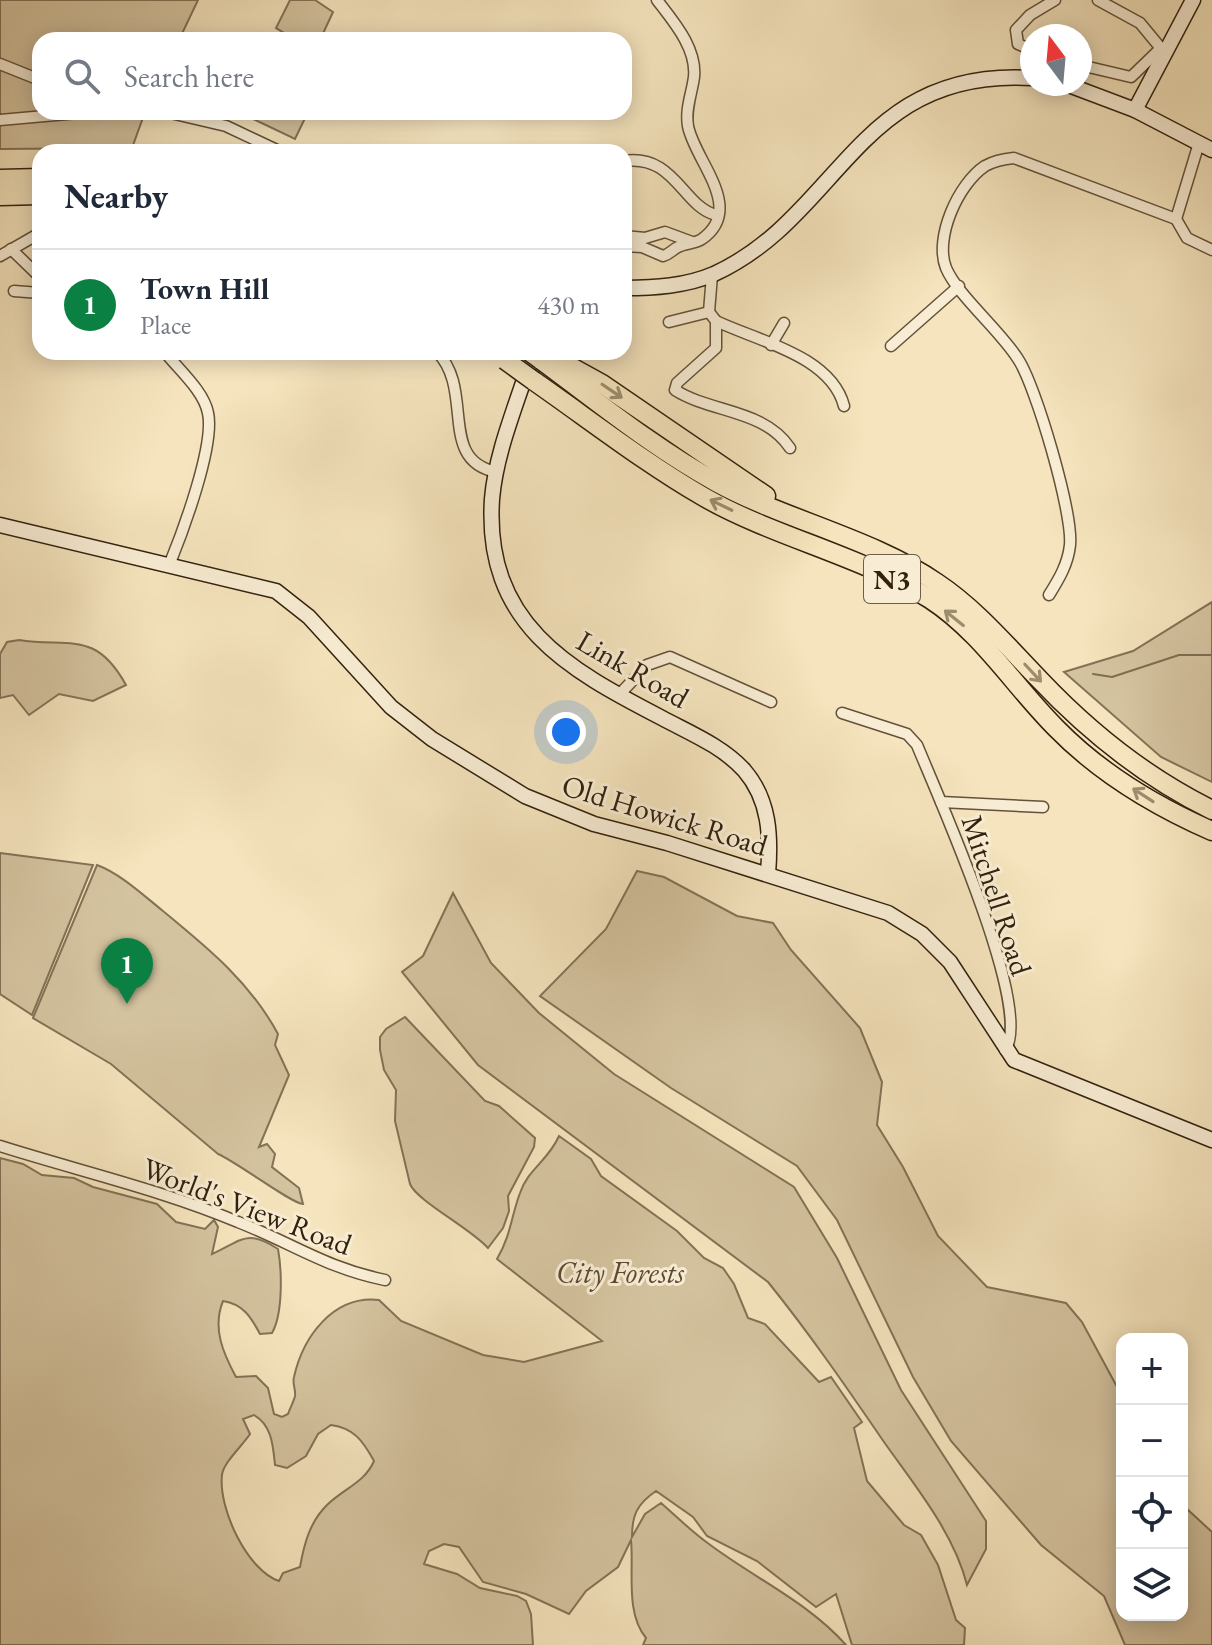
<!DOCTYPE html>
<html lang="en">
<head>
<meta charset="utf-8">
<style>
	body { margin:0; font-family:"EB Garamond",serif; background:#f2f2f3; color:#1f2937 }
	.controls { position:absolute; right:24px; bottom:24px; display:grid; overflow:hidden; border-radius:16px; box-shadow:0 4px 20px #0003 }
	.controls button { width:72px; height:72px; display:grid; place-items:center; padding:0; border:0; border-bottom:2px solid #e0e1e3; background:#fff; color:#1f2937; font:40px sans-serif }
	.compass { position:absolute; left:1020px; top:24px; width:72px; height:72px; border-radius:50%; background:#fff; box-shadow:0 4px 20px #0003; rotate:344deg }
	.you { position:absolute; left:566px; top:732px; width:28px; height:28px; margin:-20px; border:6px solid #fff; border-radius:50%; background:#1a73e8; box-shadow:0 0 0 12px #1a73e833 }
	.badge { display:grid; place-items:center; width:52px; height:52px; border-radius:50%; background:#0b8043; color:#fff; font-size:26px; font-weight:700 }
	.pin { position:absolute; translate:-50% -66px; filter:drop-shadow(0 2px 4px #0008) }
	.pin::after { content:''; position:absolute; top:42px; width:28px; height:24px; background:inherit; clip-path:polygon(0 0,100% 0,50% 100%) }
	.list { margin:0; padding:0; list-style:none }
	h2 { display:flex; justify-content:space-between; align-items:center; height:104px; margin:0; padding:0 32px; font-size:34px }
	h2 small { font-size:26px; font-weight:400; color:#747a83 }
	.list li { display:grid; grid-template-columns:52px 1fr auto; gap:24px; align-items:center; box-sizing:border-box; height:112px; padding:0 32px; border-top:2px solid #e0e1e3 }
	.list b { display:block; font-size:30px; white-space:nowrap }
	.list p { margin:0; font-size:26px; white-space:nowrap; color:#747a83 }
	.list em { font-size:26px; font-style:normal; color:#747a83 }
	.icon { flex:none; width:44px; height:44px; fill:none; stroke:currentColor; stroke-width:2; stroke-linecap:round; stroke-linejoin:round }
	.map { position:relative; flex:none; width:1212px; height:1645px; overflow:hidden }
	.search { position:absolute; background:#fff; box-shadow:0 4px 20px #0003; left:32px; top:32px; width:600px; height:88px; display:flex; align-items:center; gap:20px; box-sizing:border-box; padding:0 28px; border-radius:24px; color:#747a83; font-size:30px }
	.panel { position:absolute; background:#fff; box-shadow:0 4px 20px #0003; left:32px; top:144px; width:600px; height:216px; border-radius:24px }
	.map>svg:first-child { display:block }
</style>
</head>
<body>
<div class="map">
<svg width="1212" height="1645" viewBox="0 0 1212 1645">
	<rect width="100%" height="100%" fill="#f5e4bd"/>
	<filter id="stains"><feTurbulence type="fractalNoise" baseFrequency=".0025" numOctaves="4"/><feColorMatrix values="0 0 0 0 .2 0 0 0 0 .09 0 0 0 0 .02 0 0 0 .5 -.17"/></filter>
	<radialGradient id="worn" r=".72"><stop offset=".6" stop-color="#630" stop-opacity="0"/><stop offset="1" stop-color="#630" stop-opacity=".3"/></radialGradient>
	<g fill="#d4c39f" stroke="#837256" stroke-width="2" fill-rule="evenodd">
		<polygon points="0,0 198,0 179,40 40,40 40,112 145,112 132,148 0,149"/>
		<polygon points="290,0 315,0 333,12 320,40 296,40 276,28"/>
		<polygon points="254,112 308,112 295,139 251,118"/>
		<polygon points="1212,602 1212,782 1161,757 1064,672 1133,651"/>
		<path d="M19 640C69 648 95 629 126 685L93 701 59 694 29 715 13 695 0 698V654L7 642Z"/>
		<polygon points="0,853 93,865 32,1015 0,994"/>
		<path d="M97 865C121 874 143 895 163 911 208 948 250 982 278 1034L275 1045 289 1075 259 1147 267 1144 275 1154 272 1167 299 1188 303 1204C292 1204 237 1162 218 1154L111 1064 33 1018Z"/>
		<polygon points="637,871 664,877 737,916 773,923 791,950 860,1028 882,1082 877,1125 903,1167 938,1236 987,1287 1066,1303 1082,1322 1122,1396 1122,1615 1182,1615 1182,1497 1187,1509 1212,1532 1212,1645 1125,1645 1104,1596 1041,1545 951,1441 913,1377 837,1220 797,1166 671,1088 540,996 606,929"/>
		<path d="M453 893 491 963 539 1013 614 1074 794 1187 837 1258 901 1390 986 1521V1549L967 1585C954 1533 915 1486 884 1442 847 1388 810 1334 768 1282L478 1065 402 972 423 956Z"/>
		<path d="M405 1017 485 1101 499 1106 535 1138 534 1147 508 1196 509 1211 503 1228 488 1248C470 1228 417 1201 410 1184L395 1121 396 1090 384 1070 380 1050V1037L386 1029Z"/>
		<path d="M559 1136 591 1159 601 1176 677 1231 704 1258 723 1268 734 1284 748 1318 765 1324 819 1382 831 1377 862 1422 854 1428 867 1481 904 1525 921 1535 938 1565 956 1620 965 1628 964 1645H852L836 1594 816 1607 757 1561 707 1536 693 1517 656 1491C637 1504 632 1515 632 1537L645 1514 661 1503C677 1517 692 1532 709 1544 754 1578 808 1602 846 1645H643L646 1638C625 1613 634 1570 631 1540L618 1567 586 1591 569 1614 526 1594 483 1582 459 1547 444 1544 429 1551 424 1564 457 1574 480 1588 517 1596 526 1601 531 1614 533 1645H0V1158L23 1164 42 1175 74 1178 93 1187 157 1204 176 1222 205 1229 214 1220 218 1227 212 1254C242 1241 246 1228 278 1249 282 1271 283 1314 272 1333L260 1334C251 1317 243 1304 223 1301 212 1328 223 1353 236 1377L256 1376 268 1388 274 1414 282 1417 288 1414C290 1408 294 1401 295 1396 296 1389 292 1384 294 1377 303 1337 333 1295 379 1300L401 1321 483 1355 524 1362 602 1341 497 1259C511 1235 511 1217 520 1193 528 1169 548 1161 559 1136ZM254 1415C272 1425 273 1446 275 1465L287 1468 306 1456 318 1434 331 1425C354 1428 363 1441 374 1461 365 1482 345 1488 328 1504 310 1521 304 1544 300 1567L283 1573 279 1581C248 1571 218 1509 222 1475 223 1463 243 1445 250 1434L243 1419Z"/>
	</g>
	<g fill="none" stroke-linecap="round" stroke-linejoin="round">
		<polyline stroke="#7f6e53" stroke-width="2" points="1093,674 1112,677 1179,655 1212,655"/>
		<defs>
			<g id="street">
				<polyline points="1098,0 1140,23 1164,52"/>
				<polyline points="1032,50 1018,44 1016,30 1030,15 1055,0"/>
				<polyline points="0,64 40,80"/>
				<polyline points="1080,65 1131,77 1159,50"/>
				<polyline points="166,112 226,126 281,152"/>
				<polyline points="0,120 89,112"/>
				<polyline points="1199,143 1176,219 1187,238 1212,250"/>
				<path d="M624 161C675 154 682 206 716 215"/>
				<polyline points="624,236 645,238 665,232 692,242"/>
				<path d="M624 246 642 247 663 256C670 254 672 250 678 247 685 243 695 244 702 239 746 208 694 160 688 126 685 109 692 93 694 77 697 48 673 21 657 0"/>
				<polyline points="11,249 40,277"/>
				<polyline points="0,256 40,233"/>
				<polyline points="14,291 40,293"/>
				<path d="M709 312 716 321V348L677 383 675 390C711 413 764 409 790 448"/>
				<path d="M716 321C758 341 831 356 844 406"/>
				<polyline points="669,322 709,312 712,275"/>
				<polyline points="771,345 784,323"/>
				<polyline points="891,346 959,286"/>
				<path d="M165 352C178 369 204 391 208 413 215 445 183 531 170 563"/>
				<path d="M437 352C475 390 437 461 497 472"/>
				<path d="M1049 595C1059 579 1068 564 1070 545 1073 513 1036 386 1018 359 1000 330 958 296 946 268 934 238 958 184 985 166 994 161 1003 159 1014 158L1176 219"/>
				<polyline points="618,696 647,665 670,657 771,702"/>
				<path d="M842 713 907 734 917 745C937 794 1035 1011 1005 1050"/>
				<polyline points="941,802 1043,807"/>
				<path d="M0 1146C79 1171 162 1190 238 1222 292 1243 326 1268 385 1280"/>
			</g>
			<g id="secondary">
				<polyline points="1066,84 1135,110 1212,150"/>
				<polyline points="1135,110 1193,0"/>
				<path d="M624 288C655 288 686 286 714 274 841 216 857 67 1032 78"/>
				<path d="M533 352C519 399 496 450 492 499 484 623 567 669 662 718 690 733 722 746 744 770 770 800 771 837 768 874"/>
				<polyline points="0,525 276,591 309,617 391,707 432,739 525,796 594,824 667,843 888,913 922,934 950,962 1014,1060 1212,1140"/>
			</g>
			<g id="highway">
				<polyline points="0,179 40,178"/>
				<polyline points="0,196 40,195"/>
				<polyline points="553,357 602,384 766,496"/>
				<path d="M541 360C598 402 654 448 716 482 785 520 874 539 937 583 976 609 1006 645 1039 679 1090 733 1145 777 1212 810"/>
				<path d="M534 381C590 420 645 463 704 497 776 538 860 555 930 599 981 632 1014 686 1056 728 1100 773 1155 806 1212 831"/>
			</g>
		</defs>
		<use href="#street" stroke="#635239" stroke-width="13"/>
		<use href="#secondary" stroke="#32210d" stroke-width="17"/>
		<use href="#highway" stroke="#32210d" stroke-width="21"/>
		<use href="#street" stroke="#f8edd4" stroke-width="10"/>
		<use href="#secondary" stroke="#f8edd4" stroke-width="14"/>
		<use href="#highway" stroke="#f5e4bd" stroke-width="18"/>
		<defs>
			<g id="highway-bridge">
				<polyline points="530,352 541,360"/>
				<polyline points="505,360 534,381"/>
			</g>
		</defs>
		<use href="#highway-bridge" stroke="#32210d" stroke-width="21" stroke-linecap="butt"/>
		<use href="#highway-bridge" stroke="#f5e4bd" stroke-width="18"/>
	</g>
	<defs><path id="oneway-shaft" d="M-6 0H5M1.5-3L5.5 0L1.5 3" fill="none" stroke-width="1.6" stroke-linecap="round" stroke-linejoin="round" transform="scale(2)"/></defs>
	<g stroke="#9d8c6e">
		<use href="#oneway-shaft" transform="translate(612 391) rotate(34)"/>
		<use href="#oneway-shaft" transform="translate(721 505) rotate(-154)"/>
		<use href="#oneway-shaft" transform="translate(954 618) rotate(-141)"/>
		<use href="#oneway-shaft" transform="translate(1033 673) rotate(47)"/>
		<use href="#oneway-shaft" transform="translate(1143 795) rotate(-147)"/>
	</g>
	<g text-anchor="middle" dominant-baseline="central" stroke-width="6" stroke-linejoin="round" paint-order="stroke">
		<rect fill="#f8edd4" stroke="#6d5e49" stroke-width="2" x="864" y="555" width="56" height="48" rx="6"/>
		<g font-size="28" font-weight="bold" fill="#32210d">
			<text x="892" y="579">N3</text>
		</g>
		<g font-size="30" fill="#32210d" stroke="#f8edd4">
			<text transform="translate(633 669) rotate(30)">Link Road</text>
			<text transform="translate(665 815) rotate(17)">Old Howick Road</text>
			<text transform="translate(997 895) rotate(72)">Mitchell Road</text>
			<text transform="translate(247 1206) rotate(21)">World's View Road</text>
		</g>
		<g font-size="30" font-style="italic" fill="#5a4a32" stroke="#f8edd4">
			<text x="620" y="1272">City Forests</text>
		</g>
	</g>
	<rect width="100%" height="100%" filter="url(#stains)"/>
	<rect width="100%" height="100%" fill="url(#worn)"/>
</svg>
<div class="controls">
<button>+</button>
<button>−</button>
<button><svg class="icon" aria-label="locate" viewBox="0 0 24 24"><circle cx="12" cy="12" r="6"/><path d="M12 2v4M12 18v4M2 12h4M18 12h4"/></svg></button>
<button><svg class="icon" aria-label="layers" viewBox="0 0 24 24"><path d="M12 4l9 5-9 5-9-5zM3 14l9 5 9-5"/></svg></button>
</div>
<svg class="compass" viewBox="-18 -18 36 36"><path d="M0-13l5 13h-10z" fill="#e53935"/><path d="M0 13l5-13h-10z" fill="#747a83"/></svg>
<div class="you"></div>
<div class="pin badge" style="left:127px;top:1004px">1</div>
<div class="search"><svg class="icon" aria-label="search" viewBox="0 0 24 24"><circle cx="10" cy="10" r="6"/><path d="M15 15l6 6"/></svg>Search here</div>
<section class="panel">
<h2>Nearby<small></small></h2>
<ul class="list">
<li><span class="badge">1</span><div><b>Town Hill</b><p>Place</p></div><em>430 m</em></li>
</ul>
</section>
</div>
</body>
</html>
